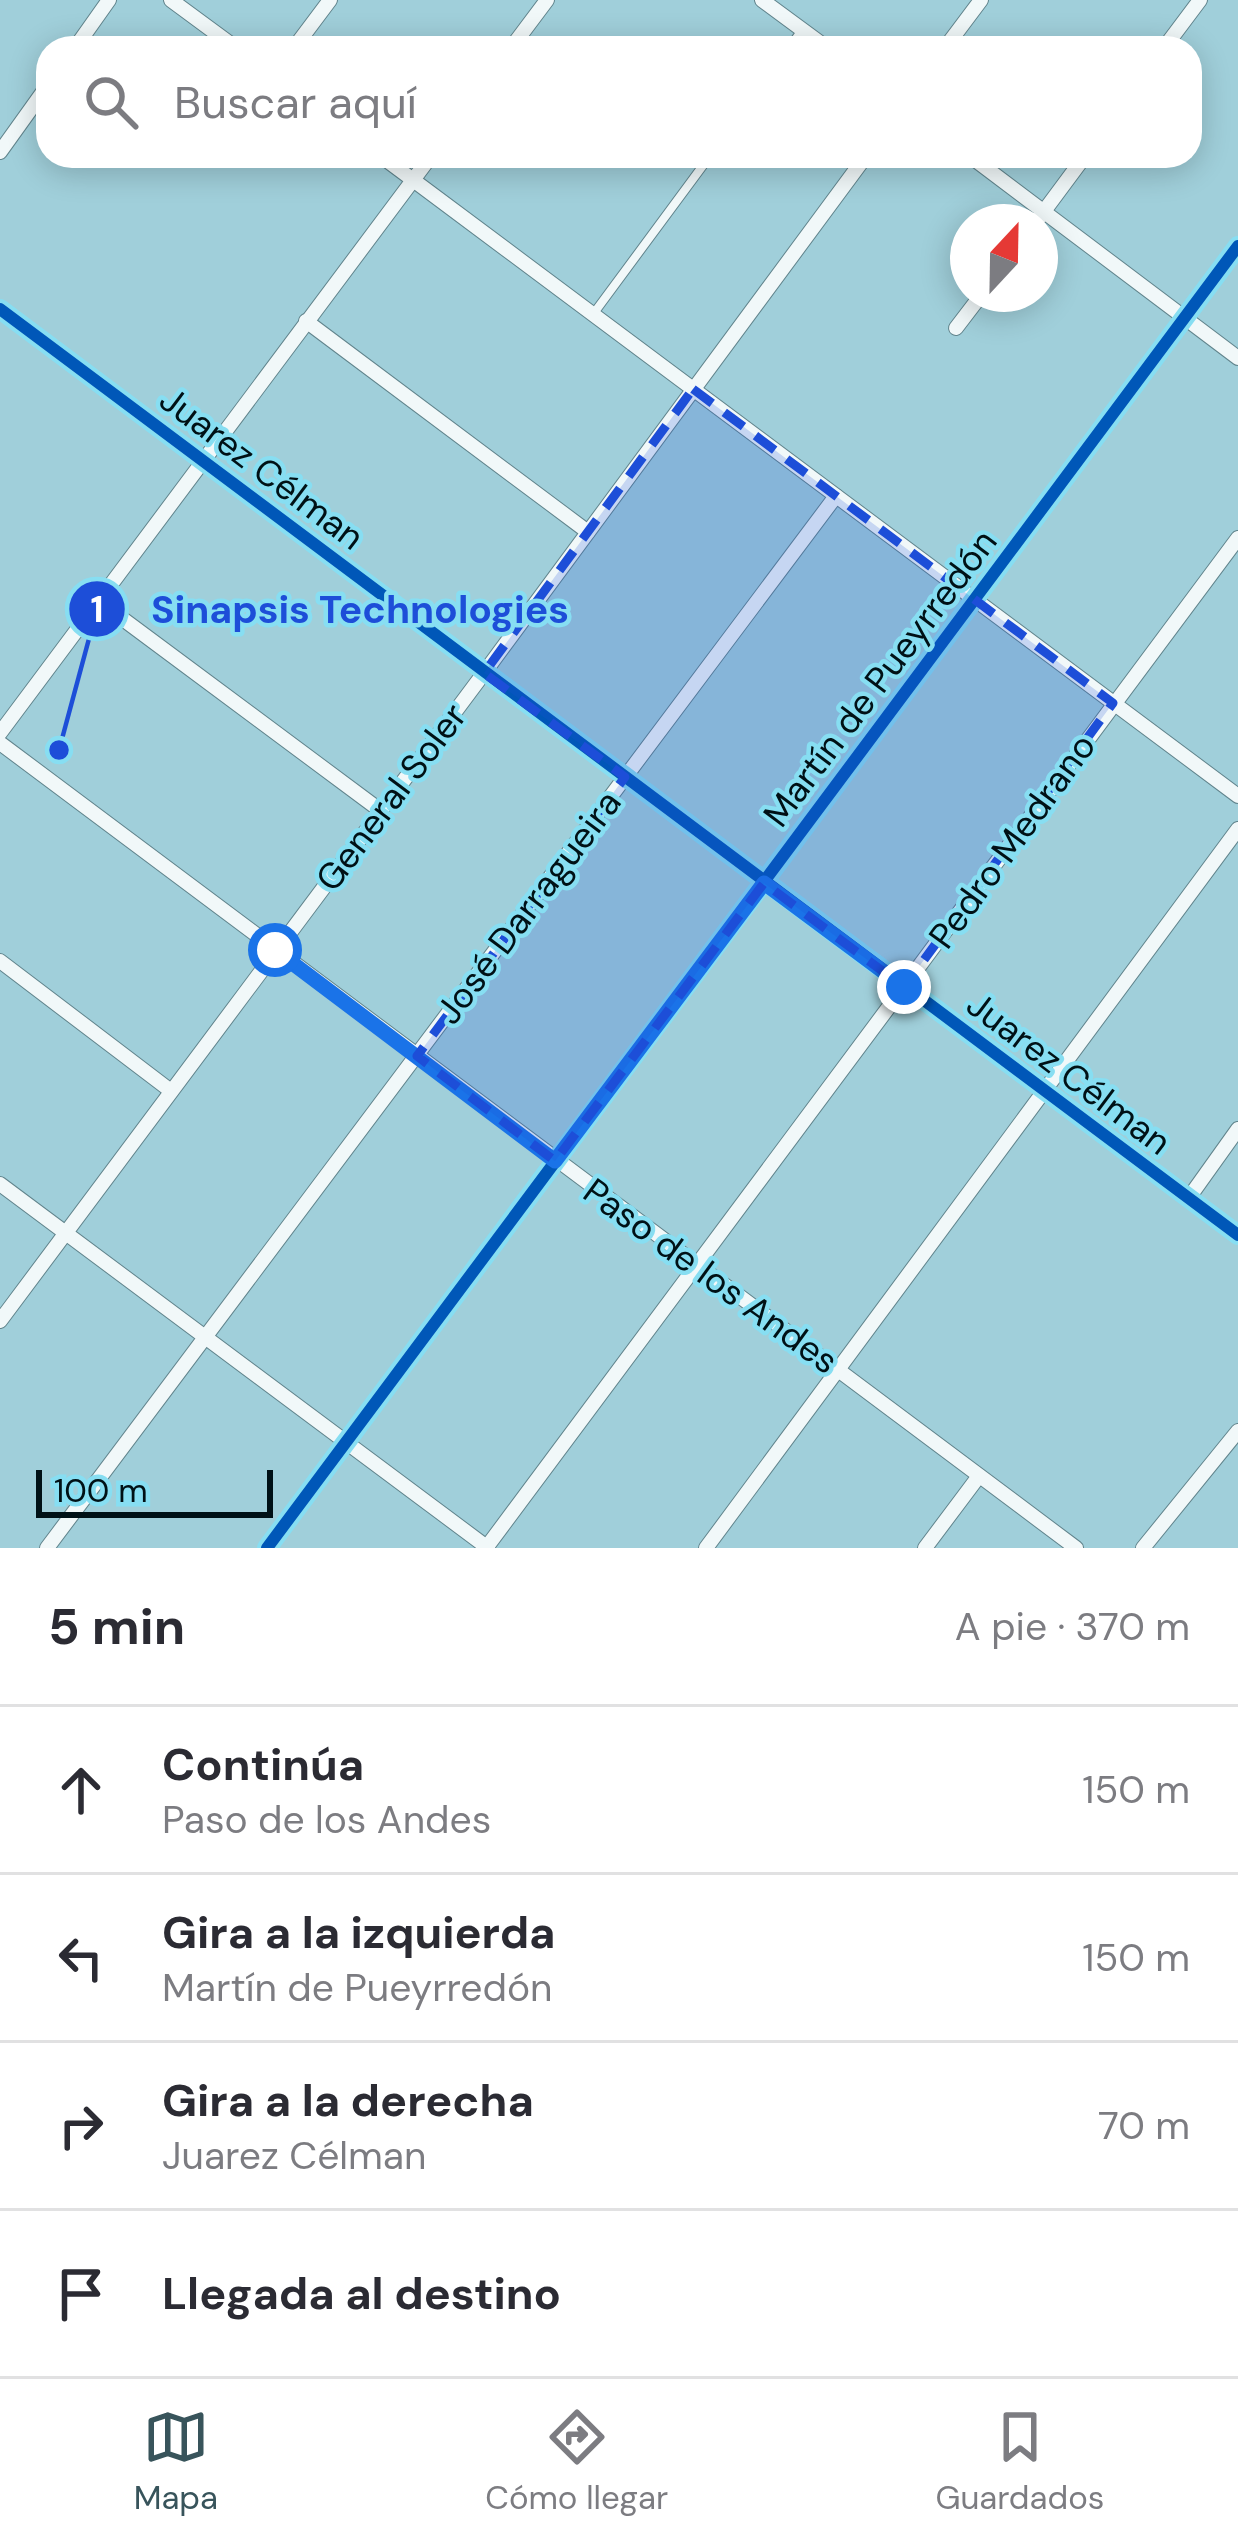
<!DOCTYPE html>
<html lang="es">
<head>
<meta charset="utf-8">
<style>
	body { margin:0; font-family:"DM Sans",sans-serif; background:#f7f7f7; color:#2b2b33 }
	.compass { position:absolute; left:950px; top:204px; width:108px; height:108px; border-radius:50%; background:#fff; box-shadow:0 6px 30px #0003; rotate:22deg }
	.scale { position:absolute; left:36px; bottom:30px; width:237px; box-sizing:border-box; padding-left:12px; border:6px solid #001116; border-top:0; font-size:33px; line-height:42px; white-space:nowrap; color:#001116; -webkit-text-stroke:9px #87def2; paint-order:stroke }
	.stop { position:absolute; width:36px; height:36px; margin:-27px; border:9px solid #1a73e8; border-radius:50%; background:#fff }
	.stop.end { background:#1a73e8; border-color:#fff; box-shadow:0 3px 12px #0008 }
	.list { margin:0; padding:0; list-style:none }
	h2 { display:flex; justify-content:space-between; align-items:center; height:156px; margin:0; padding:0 48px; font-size:51px }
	h2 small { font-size:39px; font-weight:400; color:#7c7c81 }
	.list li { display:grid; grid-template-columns:78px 1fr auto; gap:36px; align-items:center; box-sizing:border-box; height:168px; padding:0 48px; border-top:3px solid #e1e1e2 }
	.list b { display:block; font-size:45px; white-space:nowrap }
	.list p { margin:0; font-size:39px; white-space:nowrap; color:#7c7c81 }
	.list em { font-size:39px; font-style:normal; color:#7c7c81 }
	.icon { flex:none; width:66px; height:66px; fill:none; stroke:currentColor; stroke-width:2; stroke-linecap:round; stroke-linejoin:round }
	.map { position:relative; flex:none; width:1238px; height:1548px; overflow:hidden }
	.search { position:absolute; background:#fff; box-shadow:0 6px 30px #0003; left:36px; right:36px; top:36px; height:132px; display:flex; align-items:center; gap:30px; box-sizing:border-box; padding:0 42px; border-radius:36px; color:#7c7c81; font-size:45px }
	.sheet { height:828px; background:#fff }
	nav { display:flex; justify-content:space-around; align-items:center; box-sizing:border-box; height:168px; border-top:3px solid #e1e1e2; background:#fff; font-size:33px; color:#7c7c81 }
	nav a { display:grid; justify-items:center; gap:6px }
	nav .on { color:#38545b }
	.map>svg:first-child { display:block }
</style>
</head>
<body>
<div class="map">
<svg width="1238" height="1548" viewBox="0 0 1238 1548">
	<rect width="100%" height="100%" fill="#a0cfda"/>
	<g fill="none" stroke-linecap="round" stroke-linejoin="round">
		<defs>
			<g id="lane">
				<polyline points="789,48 802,30"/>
				<polyline points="594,313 710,156"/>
			</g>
			<g id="street">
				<polyline points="171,0 236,48"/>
				<polyline points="762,0 827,48"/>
				<polyline points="75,48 109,0"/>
				<polyline points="294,48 330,0"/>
				<polyline points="511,48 547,0"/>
				<polyline points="945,48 981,0"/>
				<polyline points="1164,48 1200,0"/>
				<polyline points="0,152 48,85"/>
				<polyline points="381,156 1238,796"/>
				<polyline points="970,156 1238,358"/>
				<polyline points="1036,222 1085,156"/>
				<polyline points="0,309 1238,1235"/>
				<polyline points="306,321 588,532"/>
				<polyline points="956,328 982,294"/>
				<polyline points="100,602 381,811"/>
				<polyline points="0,733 431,156"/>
				<polyline points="0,743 1076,1548"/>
				<polyline points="0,961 171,1091"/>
				<polyline points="0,1184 488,1548"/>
				<polyline points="1188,1199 1238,1129"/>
				<polyline points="0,1321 484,673 866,156"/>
				<polyline points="47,1548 836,496"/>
				<polyline points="267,1548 1238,246"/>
				<polyline points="486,1548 1238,538"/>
				<polyline points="706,1548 1238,829"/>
				<polyline points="925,1548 979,1476"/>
				<polyline points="1143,1548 1238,1431"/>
			</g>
		</defs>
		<use href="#lane" stroke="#61848c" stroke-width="10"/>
		<use href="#street" stroke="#61848c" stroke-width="16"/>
		<use href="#lane" stroke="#f1f8f9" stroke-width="8"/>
		<use href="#street" stroke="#f1f8f9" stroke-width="14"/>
		<defs>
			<g id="cycleway">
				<polyline points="0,309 1238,1235"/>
				<polyline points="267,1548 1238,246"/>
			</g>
		</defs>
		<use href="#cycleway" stroke="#87def2" stroke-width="20"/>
		<use href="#cycleway" stroke="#0057b8" stroke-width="12"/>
	</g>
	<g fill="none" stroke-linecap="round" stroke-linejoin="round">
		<polyline stroke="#1a73e8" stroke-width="15" points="275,950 555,1161 764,883 904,987"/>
	</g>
	<path fill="#1d4ed8" fill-opacity="0.2" stroke="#1d4ed8" stroke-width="9" stroke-dasharray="24 15" stroke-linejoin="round" d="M693 389 1113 703 904 987 764 883 555 1161 417 1056 625 777 484 673Z"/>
	<g text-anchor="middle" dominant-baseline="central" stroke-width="9" stroke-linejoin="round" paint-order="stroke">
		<g font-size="36" fill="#001116" stroke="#87def2">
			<text transform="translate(262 468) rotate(37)">Juarez Célman</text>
			<text transform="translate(880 678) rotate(-53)">Martín de Pueyrredón</text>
			<text transform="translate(391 797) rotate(-53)">General Soler</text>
			<text transform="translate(1012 841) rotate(-54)">Pedro Medrano</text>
			<text transform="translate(528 907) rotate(-53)">José Darragueira</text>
			<text transform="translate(1069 1073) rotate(37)">Juarez Célman</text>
			<text transform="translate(711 1276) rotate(36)">Paso de los Andes</text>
		</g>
	</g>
	<path fill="none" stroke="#1d4ed8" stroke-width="4.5" d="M59 750L97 609"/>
	<g fill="#1d4ed8" stroke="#87def2" stroke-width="4.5">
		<circle cx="59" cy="750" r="12"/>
		<circle cx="97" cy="609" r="30"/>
	</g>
	<g font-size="36" text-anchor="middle" font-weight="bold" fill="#fff">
		<text x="97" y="622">1</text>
	</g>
	<g font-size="39" text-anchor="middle" font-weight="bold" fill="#1d4ed8" stroke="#87def2" stroke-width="9" stroke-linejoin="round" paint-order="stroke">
		<text x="360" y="623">Sinapsis Technologies</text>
	</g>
</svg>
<svg class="compass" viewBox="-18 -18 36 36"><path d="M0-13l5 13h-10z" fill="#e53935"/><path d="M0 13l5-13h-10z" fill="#7c7c81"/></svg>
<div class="scale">100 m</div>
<div class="stop" style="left:275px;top:950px"></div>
<div class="stop end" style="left:904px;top:987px"></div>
<div class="search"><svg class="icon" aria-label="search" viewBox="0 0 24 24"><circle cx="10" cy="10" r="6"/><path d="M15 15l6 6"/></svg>Buscar aquí</div>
</div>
<section class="sheet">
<h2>5 min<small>A pie · 370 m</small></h2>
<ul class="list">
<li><svg class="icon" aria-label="ahead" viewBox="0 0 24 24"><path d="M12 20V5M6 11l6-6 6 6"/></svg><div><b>Continúa</b><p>Paso de los Andes</p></div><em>150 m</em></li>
<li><svg class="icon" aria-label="left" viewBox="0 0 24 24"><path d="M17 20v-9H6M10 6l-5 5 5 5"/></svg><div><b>Gira a la izquierda</b><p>Martín de Pueyrredón</p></div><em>150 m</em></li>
<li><svg class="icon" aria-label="right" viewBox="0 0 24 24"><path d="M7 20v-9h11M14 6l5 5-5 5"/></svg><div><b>Gira a la derecha</b><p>Juarez Célman</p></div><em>70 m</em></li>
<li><svg class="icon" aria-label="arrive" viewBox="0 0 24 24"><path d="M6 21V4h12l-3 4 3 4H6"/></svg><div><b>Llegada al destino</b></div></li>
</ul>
</section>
<nav>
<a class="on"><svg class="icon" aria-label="map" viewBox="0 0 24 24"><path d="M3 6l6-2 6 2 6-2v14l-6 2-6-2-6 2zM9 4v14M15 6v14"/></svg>Mapa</a>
<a><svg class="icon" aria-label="directions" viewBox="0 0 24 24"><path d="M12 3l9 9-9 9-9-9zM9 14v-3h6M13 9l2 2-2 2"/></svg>Cómo llegar</a>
<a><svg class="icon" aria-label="saved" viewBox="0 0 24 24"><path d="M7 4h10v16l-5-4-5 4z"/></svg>Guardados</a>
</nav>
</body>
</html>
